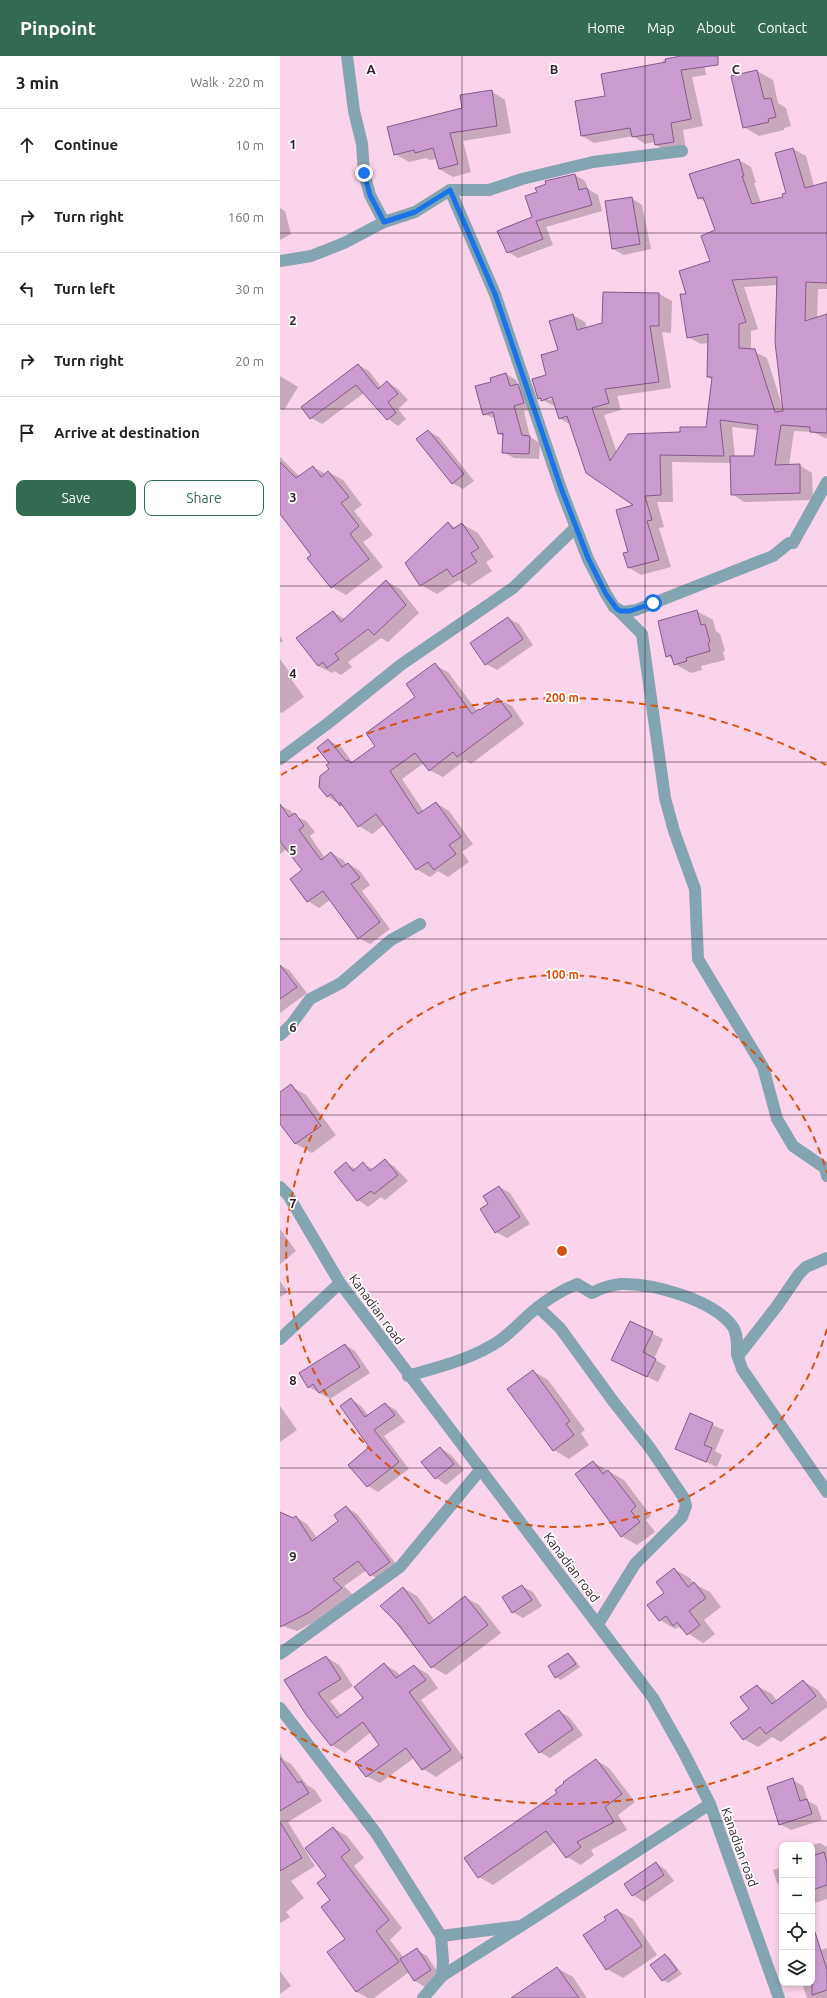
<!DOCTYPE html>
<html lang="en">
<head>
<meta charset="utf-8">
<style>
	body { margin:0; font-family:Ubuntu,sans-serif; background:#f2f2f2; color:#202124 }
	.controls { position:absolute; right:12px; bottom:12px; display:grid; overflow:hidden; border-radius:8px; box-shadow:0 2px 6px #0003 }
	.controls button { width:36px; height:36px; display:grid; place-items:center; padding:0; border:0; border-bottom:1px solid #e0e0e0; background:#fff; color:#202124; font:20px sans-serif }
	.stop { position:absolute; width:12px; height:12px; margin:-9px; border:3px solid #1a73e8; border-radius:50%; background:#fff }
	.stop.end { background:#1a73e8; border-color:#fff; box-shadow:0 1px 4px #0008 }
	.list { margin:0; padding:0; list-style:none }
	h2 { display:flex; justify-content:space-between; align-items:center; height:52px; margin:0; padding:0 16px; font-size:17px }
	h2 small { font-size:13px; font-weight:400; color:#757577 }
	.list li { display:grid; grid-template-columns:26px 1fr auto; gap:12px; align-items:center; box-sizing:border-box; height:72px; padding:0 16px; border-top:1px solid #e0e0e0 }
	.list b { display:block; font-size:15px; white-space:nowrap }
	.list em { font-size:13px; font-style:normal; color:#757577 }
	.actions { display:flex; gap:8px; padding:12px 16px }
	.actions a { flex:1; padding:9px 0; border:1px solid #326a52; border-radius:8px; text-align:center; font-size:14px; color:#326a52 }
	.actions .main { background:#326a52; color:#fff }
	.icon { flex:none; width:22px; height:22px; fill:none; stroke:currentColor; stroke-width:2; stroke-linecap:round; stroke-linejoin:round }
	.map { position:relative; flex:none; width:547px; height:1942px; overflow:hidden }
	header { display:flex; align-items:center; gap:24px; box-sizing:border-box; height:56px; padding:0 20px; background:#326a52; color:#fff }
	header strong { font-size:19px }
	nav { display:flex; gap:22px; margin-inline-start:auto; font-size:14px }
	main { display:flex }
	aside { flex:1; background:#fff }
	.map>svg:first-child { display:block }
</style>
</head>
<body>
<header>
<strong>Pinpoint</strong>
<nav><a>Home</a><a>Map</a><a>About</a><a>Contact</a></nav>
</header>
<main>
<aside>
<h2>3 min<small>Walk · 220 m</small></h2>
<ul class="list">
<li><svg class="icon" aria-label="ahead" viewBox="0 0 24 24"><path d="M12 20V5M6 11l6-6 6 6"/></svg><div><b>Continue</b></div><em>10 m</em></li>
<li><svg class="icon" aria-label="right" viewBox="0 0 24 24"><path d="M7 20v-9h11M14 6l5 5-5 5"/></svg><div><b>Turn right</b></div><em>160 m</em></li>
<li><svg class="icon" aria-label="left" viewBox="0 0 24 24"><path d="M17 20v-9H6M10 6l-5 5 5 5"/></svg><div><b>Turn left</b></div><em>30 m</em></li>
<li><svg class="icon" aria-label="right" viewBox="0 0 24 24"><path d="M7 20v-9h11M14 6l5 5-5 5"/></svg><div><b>Turn right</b></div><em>20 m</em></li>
<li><svg class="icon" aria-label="arrive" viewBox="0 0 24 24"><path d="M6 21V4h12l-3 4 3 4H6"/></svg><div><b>Arrive at destination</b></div></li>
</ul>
<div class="actions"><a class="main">Save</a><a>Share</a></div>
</aside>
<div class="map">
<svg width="547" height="1942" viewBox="0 0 547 1942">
	<rect width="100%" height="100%" fill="#fbd3ea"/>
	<g fill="#0003" fill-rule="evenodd">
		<polygon points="413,0 424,6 426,19 412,21 423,70 403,74 406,93 388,96 376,89 375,86 365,88 353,80 314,87 302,80 296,46 326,41 383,8 383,4"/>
		<polygon points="477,15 493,24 498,47 506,52 511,70 504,72 504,74 479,80 464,71"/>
		<polygon points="211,35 225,44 231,77 183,85 191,116 173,121 159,113 157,103 150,104 146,102 129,106 115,98"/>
		<path d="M513 93 526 100 534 130 547 126V233H538L537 263 547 260V383L533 376 514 375 509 410 519 409 532 417 533 444 464 446 452 438 451 407 392 406 393 446H377L384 471 379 472 391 511 361 519 348 511 355 449 291 369 279 362 276 351 259 342 293 259 305 266 307 272 323 268 324 237 379 238 392 245 391 277 382 276 391 332 337 340 341 354 324 359 337 397 401 377 427 372 432 324 428 321V287L421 288 408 281V239L431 205 437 175 426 146 418 142 459 104 471 111 476 127H474L481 147 504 141 507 137 496 98ZM497 229 502 349 487 302 471 294V275L478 273 464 231ZM276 339 277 341 268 344V342ZM452 371 478 374 475 401H455Z"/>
		<polygon points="295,119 305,125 308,133 318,139 322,155 266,171 273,189 238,202 228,196 253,162"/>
		<polygon points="351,142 362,149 371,193 344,199 333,193"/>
		<polygon points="0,152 5,155 11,178 0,184"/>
		<polygon points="78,309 89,315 101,331 107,326 118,333 128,344 118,353 126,363 118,370 108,363 84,337 42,368 31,362"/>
		<polygon points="226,318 236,324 238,329 248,335 254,353 244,355 250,381 260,387 259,403 234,402 223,396 224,381 219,378 216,363 204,358 212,326"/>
		<polygon points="0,320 18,331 4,354 0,352"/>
		<polygon points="148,375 159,381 194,425 183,433 172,427"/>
		<polygon points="0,401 20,421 33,411 46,418 48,416 63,424 82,449 74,455 93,479 83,486 103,511 66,539 52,531 29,502 33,499 0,458"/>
		<polygon points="169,468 176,472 182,468 198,477 214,501 206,506 212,515 189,530 179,524 157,538 141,529"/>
		<polygon points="106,525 120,533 139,557 108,586 101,582 68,606 72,611 61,619 54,615 52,617 38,610 53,556 65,563"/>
		<polygon points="417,555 433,564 436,575 440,578 445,595 443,596 445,604 421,610 422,614 411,617 395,608 394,604 387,600"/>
		<polygon points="228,562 239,568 253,589 217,614 206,608"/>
		<polygon points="0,580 3,585 0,587"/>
		<polygon points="0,603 13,621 11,623 24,641 2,657 0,656"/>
		<polygon points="155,609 168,616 197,655 201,655 218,643 232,650 244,668 191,708 185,704 163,721 149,714 144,707 122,723 144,756 156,747 169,755 193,788 182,796 189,806 168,821 158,815 150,821 136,813 104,769 92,778 79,770 66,753 47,740 50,714 48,684 62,692 73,707 96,690 137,641"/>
		<polygon points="0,749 11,755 14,759 26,765 35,776 30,780 45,802 51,797 63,804 67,809 69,808 80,815 90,829 82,835 110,873 90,888 79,882 50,844 39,852 28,845 23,815 7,793 0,798"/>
		<polygon points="0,909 9,914 27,937 0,957"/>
		<polygon points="11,1030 26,1039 56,1079 32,1097 16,1088 0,1066 0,1037"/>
		<polygon points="105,1105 115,1111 128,1125 105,1144 101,1141 88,1151 78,1144 66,1108 76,1113 83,1108 93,1113"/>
		<polygon points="219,1131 230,1137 250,1168 227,1182 216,1176 209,1148"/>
		<polygon points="0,1173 16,1195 0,1208"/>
		<polygon points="0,1225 8,1236 0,1241"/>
		<polygon points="351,1266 383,1283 374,1303 386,1310 378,1326 343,1309"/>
		<polygon points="65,1289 75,1295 90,1317 50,1343 29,1331"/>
		<polygon points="253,1315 268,1324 305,1374 301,1377 309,1389 289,1403 274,1394"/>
		<polygon points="71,1343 81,1350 89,1360 105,1348 116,1354 125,1366 104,1380 129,1413 98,1436 88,1430 90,1391"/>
		<polygon points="0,1350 17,1374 0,1386"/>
		<polygon points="410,1359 444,1374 435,1395 442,1399 437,1411 396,1393"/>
		<polygon points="160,1392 171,1399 184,1414 166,1429 156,1422 143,1407"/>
		<polygon points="313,1406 344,1424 371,1460 366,1464 375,1476 357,1489 341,1480"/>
		<polygon points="66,1451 77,1458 120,1513 103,1525 91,1519 87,1514 64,1530 73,1539 40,1563 17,1575 0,1569 0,1457 13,1463 16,1461 27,1468 37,1482 60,1465"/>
		<polygon points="394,1513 410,1522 414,1528 430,1536 441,1551 424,1564 435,1578 423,1587 398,1571 395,1573 380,1564"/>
		<polygon points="242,1530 253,1536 262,1550 243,1562 232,1556"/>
		<polygon points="123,1532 137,1540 155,1565 185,1541 199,1549 221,1577 166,1619 152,1611 102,1550"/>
		<polygon points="288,1598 293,1601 300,1611 281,1624 276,1621"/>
		<polygon points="46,1601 59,1609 73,1630 50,1645 62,1660 84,1642 104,1608 117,1616 121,1620 134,1610 148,1618 158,1632 141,1644 184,1702 156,1721 143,1713 134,1702 100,1727 86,1720 101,1689 91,1676 65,1697 52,1689 28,1659"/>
		<polygon points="523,1625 538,1634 547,1646 547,1651 501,1686 492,1681 478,1691 464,1683 470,1653 477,1630 492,1638 497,1645"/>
		<polygon points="279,1655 289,1661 303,1679 270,1702 260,1696"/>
		<polygon points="0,1697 4,1704 11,1708 27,1729 35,1734 42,1745 8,1766 35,1810 11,1825 24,1842 6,1856 10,1861 0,1867"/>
		<polygon points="316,1704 329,1712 355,1746 338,1759 347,1774 311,1794 314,1799 301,1809 287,1801 275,1786 213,1829 199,1821 279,1737"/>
		<polygon points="513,1724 523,1730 528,1745 537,1750 542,1764 511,1774 500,1768"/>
		<polygon points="53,1772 67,1780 84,1802 74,1810 122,1872 110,1884 124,1902 137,1894 147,1900 161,1921 145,1931 135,1925 129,1916 94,1942 88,1942 77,1936 48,1896 66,1883 51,1845 48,1820"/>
		<polygon points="540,1787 547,1791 547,1843 532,1848 532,1789"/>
		<polygon points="376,1807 386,1814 394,1825 364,1846 353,1839 345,1828"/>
		<polygon points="502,1811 502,1830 497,1827 493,1814"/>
		<polygon points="337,1854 353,1863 377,1899 343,1922 327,1913 327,1864"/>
		<polygon points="547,1892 547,1942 527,1942 522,1927 532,1927 532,1897"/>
		<polygon points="385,1899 390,1902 402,1918 388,1927 383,1924"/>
		<polygon points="277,1912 293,1921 307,1942 249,1942"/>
		<polygon points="0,1915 11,1930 0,1938"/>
	</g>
	<g fill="#cb9bd0" stroke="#855989" fill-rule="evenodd">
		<polygon points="401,0 438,0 438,9 401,14 411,63 391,67 394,86 375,89 373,78 352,81 350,72 301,80 295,45 325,40 321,18 386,6 385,3"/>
		<polygon points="477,14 484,43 491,42 496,61 488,63 489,66 463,72 451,20"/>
		<polygon points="212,34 217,70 170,77 178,108 159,113 153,92 135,97 134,94 114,99 107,71 182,52 180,39"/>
		<path d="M513 92 525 132 547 126V227L526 226 525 265 547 258V377L530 376V371L501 369 495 409 520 408V437L451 439 450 400H474L478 369 440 364 444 400 380 399 381 439 365 440 372 464 367 465 379 504 348 512 343 497 348 496 336 454 353 449 306 417 287 360 279 363 272 341 261 345V342L258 343 252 323 266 319 261 299 278 294 269 265 293 258 297 274 322 267 323 236 379 237V270H370L379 326 325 333 329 347 312 352 330 405 348 378 400 376V371H426L432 321H427L428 278 407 282 400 238H406L399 215 430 205 421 180 435 174 423 141 418 143 409 118 459 103 464 120H462L472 148 503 141 502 138 506 137 495 97ZM497 221 495 286 503 355 495 356 475 293 459 292V268L466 266 452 224Z"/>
		<polygon points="295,118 299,134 307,132 312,149 256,165 263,183 227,197 217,175 252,161 245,140 257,136 255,132 266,128 265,125"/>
		<polygon points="352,141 360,188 332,193 325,145"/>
		<polygon points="78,308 98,333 107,325 118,338 108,346 116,357 107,364 76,329 30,363 21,351"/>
		<polygon points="226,317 230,330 238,328 244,347 234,350 242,379 250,380 249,398 222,397 223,377 218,378 213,356 203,359 195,330 211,326 210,322"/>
		<polygon points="148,374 184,418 172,428 136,383"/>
		<polygon points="0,406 16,422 33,410 41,421 48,415 69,441 61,447 79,470 70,478 89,503 51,532 27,502 31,499 0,458"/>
		<polygon points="168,466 173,473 182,467 199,492 191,497 197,506 173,521 167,513 140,530 125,507"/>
		<polygon points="106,524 126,549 94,579 88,573 55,598 59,603 47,612 43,606 38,610 16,582 53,555 61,566"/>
		<polygon points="417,554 421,569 425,568 430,586 428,587 430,595 406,602 407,605 394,609 391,599 386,601 378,565"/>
		<polygon points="228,561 243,583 205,609 190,587"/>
		<polygon points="155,607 192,658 199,653 200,654 218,642 232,660 177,701 173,696 149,715 135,697 110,715 138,758 156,746 181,781 169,789 176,798 154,814 148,806 136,814 96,758 78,771 60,746 60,750 51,738 47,741 39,731 40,720 49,713 46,709 49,707 37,692 48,683 66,705 68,704 71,707 95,690 86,677 135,641 126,628"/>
		<polygon points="0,748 9,761 15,757 24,770 19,774 41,804 51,796 62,811 68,807 80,822 71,828 100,866 78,883 43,835 27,846 10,823 22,814 0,785"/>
		<polygon points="0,909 17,931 0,943"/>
		<polygon points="11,1028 41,1070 15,1088 0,1068 0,1036"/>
		<polygon points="105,1103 118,1119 94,1138 91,1135 77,1145 54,1116 66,1106 73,1115 83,1106 90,1115"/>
		<polygon points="219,1130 240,1161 215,1177 200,1153 208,1148 203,1140"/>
		<polygon points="350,1265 373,1276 363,1296 376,1303 367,1321 331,1304"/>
		<polygon points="65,1288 80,1311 39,1337 33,1328 28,1332 19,1317"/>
		<polygon points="253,1314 290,1365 286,1368 294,1379 273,1395 227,1333"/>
		<polygon points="71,1342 85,1361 105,1347 115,1359 94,1374 119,1406 87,1431 68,1409 89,1391 60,1350"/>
		<polygon points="410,1357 433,1367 424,1389 432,1392 426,1406 395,1393"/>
		<polygon points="160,1391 174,1408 155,1423 141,1406"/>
		<polygon points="313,1405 323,1418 328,1414 356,1450 351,1455 360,1466 341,1481 295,1418"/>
		<polygon points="66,1450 110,1506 90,1520 78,1505 53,1523 62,1532 28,1557 0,1571 0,1456 13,1462 16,1460 32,1485 58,1465 54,1459"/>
		<polygon points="394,1512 408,1531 414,1526 426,1542 409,1555 420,1569 407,1579 397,1566 393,1570 386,1560 379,1565 367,1549 384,1537 376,1526"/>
		<polygon points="242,1529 252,1544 232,1557 222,1541"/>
		<polygon points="123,1531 149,1568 185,1540 208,1569 151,1612 118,1568 100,1550"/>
		<polygon points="288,1597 296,1608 275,1622 268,1610"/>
		<polygon points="46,1600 61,1623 38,1637 57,1662 83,1642 74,1631 104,1607 116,1622 134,1609 146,1624 129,1636 171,1694 142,1714 126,1692 86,1721 75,1707 99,1689 83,1666 51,1690 27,1660 4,1624"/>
		<polygon points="523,1624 536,1640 486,1678 480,1671 463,1684 450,1667 469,1653 460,1641 477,1629 492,1648"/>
		<polygon points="279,1654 293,1673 259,1697 245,1678"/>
		<polygon points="0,1702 18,1727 21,1725 29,1737 0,1755"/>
		<polygon points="316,1703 342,1738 325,1751 334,1766 297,1786 301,1791 286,1802 266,1775 198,1822 184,1802 277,1737 275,1734 284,1727 283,1726"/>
		<polygon points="513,1722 520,1745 527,1743 532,1758 499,1769 487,1731"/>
		<polygon points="0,1766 22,1802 0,1815"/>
		<polygon points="53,1771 70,1794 61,1801 109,1864 96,1875 119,1906 76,1936 47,1896 65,1883 41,1851 50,1844 37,1827 46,1820 25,1792"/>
		<polygon points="544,1796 547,1806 547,1829 532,1834 532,1800"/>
		<polygon points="376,1806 384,1819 352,1840 344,1828"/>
		<polygon points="337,1853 362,1890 326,1914 303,1879 326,1864 324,1861"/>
		<polygon points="535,1876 547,1914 547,1934 532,1939 532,1877"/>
		<polygon points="137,1892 151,1914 134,1925 120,1903"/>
		<polygon points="385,1898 397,1914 382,1925 370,1909"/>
		<polygon points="277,1911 299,1942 231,1942"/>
	</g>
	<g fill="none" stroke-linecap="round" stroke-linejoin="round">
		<g stroke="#83a4b1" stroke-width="12">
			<polyline points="67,0 74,55 82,88 84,117 90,139 104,166"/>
			<polyline points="170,134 215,238 281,433 308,503 326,538 334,551 343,556 356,554 493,500 509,487 513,487 547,426"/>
			<polyline points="0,205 31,200 64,187 104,166 135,156 170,134 209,134 242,123 313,106 402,95"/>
			<polyline points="337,553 362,578 385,742 394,775 415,833 418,903 483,1011 497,1063 513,1090 545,1112 547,1120"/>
			<polyline points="0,703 47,668 122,608 233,532 295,472"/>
			<polyline points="0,979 11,969 30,943 61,927 111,884 140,868"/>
			<polyline points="0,1131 8,1139 60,1227 373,1642 404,1697 430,1748 499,1942"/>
			<polyline points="258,1251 280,1272 333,1345 370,1392 404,1442 406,1450 402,1461 355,1508 318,1568"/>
			<polyline points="0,1283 60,1227"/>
			<polyline points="458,1300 497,1250 519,1218 526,1211 547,1202"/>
			<path d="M128 1320C159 1311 192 1303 219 1285 232 1276 241 1265 253 1255 266 1244 282 1234 297 1228L312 1237C321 1232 330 1229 341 1228 373 1227 434 1244 453 1271 458 1279 457 1290 457 1298 458 1303 461 1308 462 1313L547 1436"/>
			<polyline points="0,1598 120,1511 201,1413"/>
			<polyline points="0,1652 96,1777 161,1880 241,1870"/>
			<polyline points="161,1880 163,1905 162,1920"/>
			<polyline points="143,1942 162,1920 241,1870 430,1748"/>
		</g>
	</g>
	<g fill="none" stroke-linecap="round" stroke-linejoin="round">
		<polyline stroke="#1a73e8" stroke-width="5" points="84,117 90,139 104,166 135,156 170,134 215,238 281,432 308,502 326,538 337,553 341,555 350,555 373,547"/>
	</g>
	<path fill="none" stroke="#371e2d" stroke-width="1" stroke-opacity="0.55" d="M182 0V1942M365 0V1942M0 177H547M0 353H547M0 530H547M0 706H547M0 883H547M0 1059H547M0 1236H547M0 1412H547M0 1589H547M0 1765H547"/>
	<g fill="none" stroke="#d6530f" stroke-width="2" stroke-dasharray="7 5">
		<path d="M547 1273A276 276 0 1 1 547 1117"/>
		<path d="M546 1681A553 553 0 0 1 1 1671M1 719A553 553 0 0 1 546 709"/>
	</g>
	<g text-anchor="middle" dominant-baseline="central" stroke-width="3.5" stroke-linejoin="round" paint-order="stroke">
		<g font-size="13" fill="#371e2d" stroke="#fff">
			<text transform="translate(97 1253) rotate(54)">Kanadian road</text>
			<text transform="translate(292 1511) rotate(53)">Kanadian road</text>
			<text transform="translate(460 1791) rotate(70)">Kanadian road</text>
		</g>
	</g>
	<g font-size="13" text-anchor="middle" font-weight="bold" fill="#371e2d" stroke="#fff" stroke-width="3.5" stroke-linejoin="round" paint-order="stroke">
		<text x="91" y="18">A</text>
		<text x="274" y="18">B</text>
		<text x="456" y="18">C</text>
		<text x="13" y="93">1</text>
		<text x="13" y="269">2</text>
		<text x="13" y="446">3</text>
		<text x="13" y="622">4</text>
		<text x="13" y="799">5</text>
		<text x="13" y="976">6</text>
		<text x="13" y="1152">7</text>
		<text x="13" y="1329">8</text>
		<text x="13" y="1505">9</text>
	</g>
	<circle cx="282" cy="1195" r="6" fill="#d6530f" stroke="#fff" stroke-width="2"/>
	<g font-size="12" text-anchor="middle" font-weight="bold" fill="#d6530f" stroke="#fff" stroke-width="3.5" stroke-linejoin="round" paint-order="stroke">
		<text x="282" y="646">200 m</text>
		<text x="282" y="923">100 m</text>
	</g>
</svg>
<div class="controls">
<button>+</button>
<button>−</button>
<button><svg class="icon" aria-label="locate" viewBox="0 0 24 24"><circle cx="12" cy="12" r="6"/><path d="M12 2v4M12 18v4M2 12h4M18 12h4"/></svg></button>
<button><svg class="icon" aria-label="layers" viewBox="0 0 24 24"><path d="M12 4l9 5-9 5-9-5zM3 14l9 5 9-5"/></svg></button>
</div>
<div class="stop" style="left:373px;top:547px"></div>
<div class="stop end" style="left:84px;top:117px"></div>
</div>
</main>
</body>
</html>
